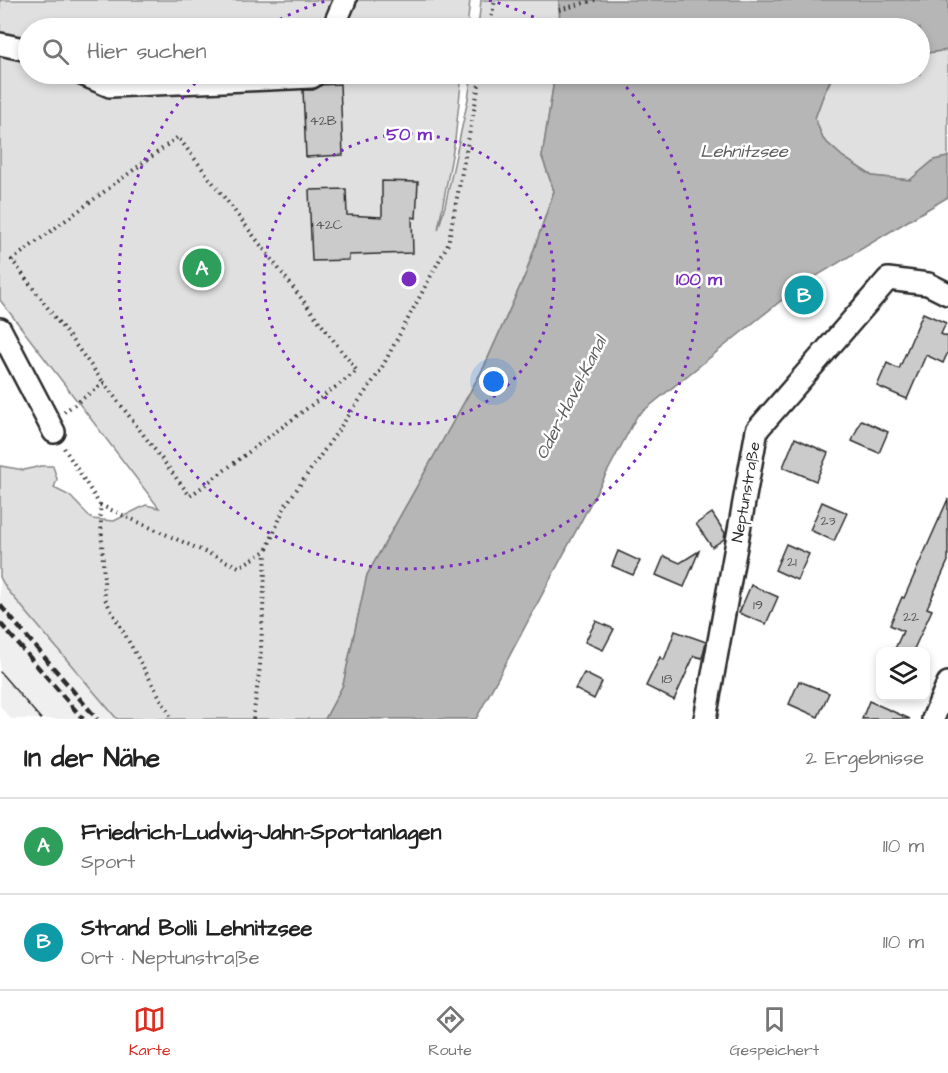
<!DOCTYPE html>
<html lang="de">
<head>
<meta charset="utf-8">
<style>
	body { margin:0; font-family:"Architects Daughter",sans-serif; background:#f2f2f2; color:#222 }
	.controls { position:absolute; right:18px; bottom:18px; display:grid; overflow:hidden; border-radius:12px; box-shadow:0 3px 9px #0003 }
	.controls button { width:54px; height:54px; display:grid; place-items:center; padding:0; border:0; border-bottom:2px solid #e0e0e0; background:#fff; color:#222; font:30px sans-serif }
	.you { position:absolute; left:494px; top:382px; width:21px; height:21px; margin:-15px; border:4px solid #fff; border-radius:50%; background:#1a73e8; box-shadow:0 0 0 9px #1a73e833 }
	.badge { display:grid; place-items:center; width:39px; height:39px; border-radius:50%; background:#d93025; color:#fff; font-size:20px; font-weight:700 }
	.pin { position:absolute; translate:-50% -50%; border:3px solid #fff; box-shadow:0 2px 6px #0006 }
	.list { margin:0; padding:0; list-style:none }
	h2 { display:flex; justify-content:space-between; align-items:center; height:78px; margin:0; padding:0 24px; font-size:26px }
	h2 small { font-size:20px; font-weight:400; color:#767676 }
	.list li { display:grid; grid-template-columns:39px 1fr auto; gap:18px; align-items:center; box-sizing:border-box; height:96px; padding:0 24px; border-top:2px solid #e0e0e0 }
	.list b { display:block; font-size:22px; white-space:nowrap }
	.list p { margin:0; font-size:20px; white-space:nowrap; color:#767676 }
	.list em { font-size:20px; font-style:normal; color:#767676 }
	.icon { flex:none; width:33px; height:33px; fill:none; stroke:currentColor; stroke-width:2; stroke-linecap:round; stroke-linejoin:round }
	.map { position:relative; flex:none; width:948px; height:719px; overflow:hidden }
	.search { position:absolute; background:#fff; box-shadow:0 3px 9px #0003; left:18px; right:18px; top:18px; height:66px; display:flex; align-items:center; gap:15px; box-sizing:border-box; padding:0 21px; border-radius:33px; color:#767676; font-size:22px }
	.sheet { height:270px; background:#fff }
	nav { display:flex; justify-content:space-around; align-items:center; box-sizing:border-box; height:84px; border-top:2px solid #e0e0e0; background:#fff; font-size:16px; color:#767676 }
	nav a { display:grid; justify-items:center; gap:3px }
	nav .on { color:#d93025 }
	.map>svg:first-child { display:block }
</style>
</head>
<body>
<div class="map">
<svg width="948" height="719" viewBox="0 0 948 719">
	<rect width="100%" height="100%" fill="#fff"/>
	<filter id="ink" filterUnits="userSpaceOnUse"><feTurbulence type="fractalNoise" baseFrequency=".0167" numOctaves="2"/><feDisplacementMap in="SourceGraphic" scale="12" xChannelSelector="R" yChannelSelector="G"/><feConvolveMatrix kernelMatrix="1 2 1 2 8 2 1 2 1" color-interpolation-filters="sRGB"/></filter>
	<g filter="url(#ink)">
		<polygon fill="#efefef" points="0,577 6,588 117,719 11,719 0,706"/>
		<g fill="#e0e0e0" stroke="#868686" stroke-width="1.5">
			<polygon points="0,0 470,0 467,28 28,28 28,74 462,74 455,140 438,230 445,206 468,99 472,74 555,74 542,157 554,191 526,273 484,367 367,575 343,685 325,719 117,719 6,588 0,577 0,466 24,470 41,466 53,466 57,479 54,488 70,496 92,519 114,521 146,505 159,508 0,300"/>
			<polygon points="481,0 559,0 560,28 478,28"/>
			<polygon points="948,50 948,157 934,160 910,180 872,176 843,157 823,139 815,118 823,96 831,80 841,74 920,74 920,54"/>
		</g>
		<g fill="#b6b6b6" stroke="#7e7e7e" stroke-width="1.5">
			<polygon points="559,0 948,0 948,50 920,54 920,28 560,28"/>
			<polygon points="555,74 841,74 830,80 823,96 815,118 823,139 843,157 872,176 910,180 934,160 948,157 948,197 798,287 637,416 476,719 325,719 343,685 367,575 484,367 526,273 554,191 542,157"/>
		</g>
		<g fill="#cbcbcb" stroke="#2b2b2b" stroke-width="1.5">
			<polygon points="340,84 343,155 306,157 303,90 313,90 319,87 321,85"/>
			<polygon points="382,181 418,182 416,218 412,217 413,253 349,255 349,260 312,261 309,190 346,189 347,215 382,217"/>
			<polygon points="923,313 946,323 941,334 948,337 948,352 943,363 926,355 907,399 877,386 887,363 899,369"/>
			<polygon points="861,420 888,432 879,453 852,441"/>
			<polygon points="795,438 828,453 816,481 783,467"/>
			<polygon points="948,499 948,561 927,608 932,610 913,651 894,651 903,631 890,625 902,597 904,598"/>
			<polygon points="822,502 847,513 834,541 810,530"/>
			<polygon points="712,513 725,533 724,539 712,547 696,524"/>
			<polygon points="786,544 809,554 797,580 775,570"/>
			<polygon points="618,551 640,561 633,575 612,566"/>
			<polygon points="699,551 684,587 656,575 664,556 680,563"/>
			<polygon points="751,585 778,597 766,624 739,613"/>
			<polygon points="596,621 614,629 603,650 585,642"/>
			<polygon points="675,631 706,642 702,658 694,656 674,700 646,686 660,657 664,660"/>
			<polygon points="584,673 602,682 594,699 575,689"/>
			<polygon points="799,681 829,693 818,717 789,704"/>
			<polygon points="869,701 910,719 862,719"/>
		</g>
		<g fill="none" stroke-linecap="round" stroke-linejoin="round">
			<defs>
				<g id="minor">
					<polyline points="333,28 345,0"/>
					<polyline points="0,44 28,50"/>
					<polyline points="82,74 110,86 312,77 313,74"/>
					<polyline points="0,329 54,432"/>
					<polyline points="705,719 757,430 888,279 928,284 948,294"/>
					<polyline points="933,719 948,683"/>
				</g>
			</defs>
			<use href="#minor" stroke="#2b2b2b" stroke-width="26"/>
			<g stroke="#2b2b2b" stroke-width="4" stroke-dasharray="1.5 4.5" stroke-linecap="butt">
				<polyline points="559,10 595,0"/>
				<polyline points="489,28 495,0"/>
				<polyline points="517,28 561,20"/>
				<polyline points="64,412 104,383 190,496 357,371 178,137 12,260 104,383"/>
				<polyline points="64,448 100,505 105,599 172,719"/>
				<polyline points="100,505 239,567 266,551 285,506 380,371 448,244 481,74"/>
				<polyline points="253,719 260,666 266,552"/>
			</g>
			<use href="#minor" stroke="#fff" stroke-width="21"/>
			<polyline stroke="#2b2b2b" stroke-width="1.5" points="0,672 41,719"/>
			<g stroke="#2b2b2b" stroke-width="4.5" stroke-dasharray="9 4.5" stroke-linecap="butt">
				<polyline points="0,605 97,719"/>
				<polyline points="0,623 83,719"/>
			</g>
		</g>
	</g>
	<g fill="none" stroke="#7b2cbf" stroke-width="3" stroke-dasharray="3 6">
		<circle cx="409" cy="279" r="145"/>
		<path d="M264 28A290 290 0 0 1 329 0M489 0A290 290 0 0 1 554 28M614 74A290 290 0 1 1 204 74"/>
	</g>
	<g text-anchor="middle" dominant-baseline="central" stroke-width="5" stroke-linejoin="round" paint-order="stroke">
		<g font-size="14" fill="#535353">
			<text x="323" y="121">42B</text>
			<text x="329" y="225">42C</text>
			<text x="828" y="521">23</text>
			<text x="792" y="562">21</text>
			<text x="758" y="605">19</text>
			<text x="911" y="617">22</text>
			<text x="667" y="679">18</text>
		</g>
		<g font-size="16" fill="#2b2b2b" stroke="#fff">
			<text transform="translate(746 492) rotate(-80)">Neptunstraße</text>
		</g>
		<g font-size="18" font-style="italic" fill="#5c5c5c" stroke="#fff">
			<text x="744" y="151">Lehnitzsee</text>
			<text transform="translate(571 398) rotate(-63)">Oder-Havel-Kanal</text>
		</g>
	</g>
	<circle cx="409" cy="279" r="9" fill="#7b2cbf" stroke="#fff" stroke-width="3"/>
	<g font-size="18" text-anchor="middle" font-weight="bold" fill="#7b2cbf" stroke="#fff" stroke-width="5" stroke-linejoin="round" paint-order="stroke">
		<text x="409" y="140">50 m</text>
		<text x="699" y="285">100 m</text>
	</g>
</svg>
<div class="controls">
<button><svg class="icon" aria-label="layers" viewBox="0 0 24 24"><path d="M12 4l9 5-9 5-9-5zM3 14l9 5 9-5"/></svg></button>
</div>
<div class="you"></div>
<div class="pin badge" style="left:202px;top:268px;background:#2e9e5b">A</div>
<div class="pin badge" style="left:804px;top:295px;background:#0f9aa8">B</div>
<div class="search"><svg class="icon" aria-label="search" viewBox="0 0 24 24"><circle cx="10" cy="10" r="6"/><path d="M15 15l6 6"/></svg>Hier suchen</div>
</div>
<section class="sheet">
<h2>In der Nähe<small>2 Ergebnisse</small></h2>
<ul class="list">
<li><span class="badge" style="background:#2e9e5b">A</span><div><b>Friedrich-Ludwig-Jahn-Sportanlagen</b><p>Sport</p></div><em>110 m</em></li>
<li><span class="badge" style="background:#0f9aa8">B</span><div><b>Strand Bolli Lehnitzsee</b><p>Ort · Neptunstraße</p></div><em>110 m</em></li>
</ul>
</section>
<nav>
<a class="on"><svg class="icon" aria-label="map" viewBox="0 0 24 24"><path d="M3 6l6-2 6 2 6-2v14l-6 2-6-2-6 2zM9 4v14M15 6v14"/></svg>Karte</a>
<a><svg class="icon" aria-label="directions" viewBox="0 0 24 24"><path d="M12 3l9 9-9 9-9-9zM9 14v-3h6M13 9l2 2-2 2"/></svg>Route</a>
<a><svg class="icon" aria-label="saved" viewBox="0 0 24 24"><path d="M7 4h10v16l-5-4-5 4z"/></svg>Gespeichert</a>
</nav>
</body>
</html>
